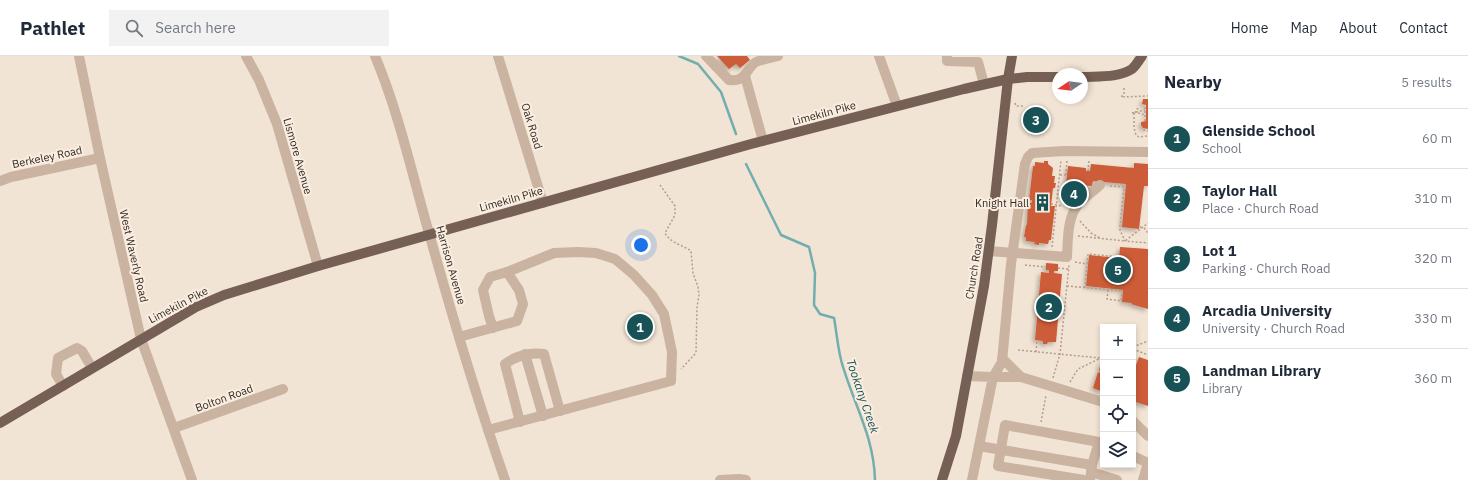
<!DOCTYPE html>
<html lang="en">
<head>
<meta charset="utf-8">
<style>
	body { margin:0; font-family:"IBM Plex Sans",sans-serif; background:#f2f2f3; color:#1f2937 }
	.controls { position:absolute; right:12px; bottom:12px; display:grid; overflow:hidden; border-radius:0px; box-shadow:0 2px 6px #0003 }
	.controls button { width:36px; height:36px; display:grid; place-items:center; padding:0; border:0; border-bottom:1px solid #e0e1e3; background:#fff; color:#1f2937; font:20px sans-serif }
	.compass { position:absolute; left:1052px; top:12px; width:36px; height:36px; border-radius:50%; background:#fff; box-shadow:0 2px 6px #0003; rotate:257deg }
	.you { position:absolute; left:641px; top:189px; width:14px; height:14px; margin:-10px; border:3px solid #fff; border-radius:50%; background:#1a73e8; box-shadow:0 0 0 6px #1a73e833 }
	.badge { display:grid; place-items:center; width:26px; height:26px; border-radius:50%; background:#185256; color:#fff; font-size:13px; font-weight:700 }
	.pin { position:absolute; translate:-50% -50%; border:2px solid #fff; box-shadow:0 1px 4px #0006 }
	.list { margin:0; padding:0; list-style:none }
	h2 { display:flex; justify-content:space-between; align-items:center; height:52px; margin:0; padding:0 16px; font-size:17px }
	h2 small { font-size:13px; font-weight:400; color:#747a83 }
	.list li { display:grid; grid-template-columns:26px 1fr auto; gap:12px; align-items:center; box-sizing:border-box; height:60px; padding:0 16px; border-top:1px solid #e0e1e3 }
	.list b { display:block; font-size:15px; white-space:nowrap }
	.list p { margin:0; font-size:13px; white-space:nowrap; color:#747a83 }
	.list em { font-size:13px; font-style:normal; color:#747a83 }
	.icon { flex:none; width:22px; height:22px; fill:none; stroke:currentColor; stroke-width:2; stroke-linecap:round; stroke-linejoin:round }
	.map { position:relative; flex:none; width:1148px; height:424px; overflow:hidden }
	header { display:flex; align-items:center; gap:24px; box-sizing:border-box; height:56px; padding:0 20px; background:#fff; border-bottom:1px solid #e0e1e3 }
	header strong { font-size:19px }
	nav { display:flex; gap:22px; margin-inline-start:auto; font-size:14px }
	.search { width:280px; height:36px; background:#f2f2f3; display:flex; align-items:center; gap:10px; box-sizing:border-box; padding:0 14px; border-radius:0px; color:#747a83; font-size:15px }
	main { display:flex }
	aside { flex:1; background:#fff }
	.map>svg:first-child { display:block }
</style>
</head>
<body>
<header>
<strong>Pathlet</strong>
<div class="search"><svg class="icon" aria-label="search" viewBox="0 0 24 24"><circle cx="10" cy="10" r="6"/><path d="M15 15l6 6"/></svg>Search here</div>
<nav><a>Home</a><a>Map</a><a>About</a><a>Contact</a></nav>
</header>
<main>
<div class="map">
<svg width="1148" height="424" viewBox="0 0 1148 424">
	<defs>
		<filter id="shadow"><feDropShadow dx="-2.5" dy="2.5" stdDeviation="2" flood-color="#0004"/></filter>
	</defs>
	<rect width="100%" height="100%" fill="#f2e4d4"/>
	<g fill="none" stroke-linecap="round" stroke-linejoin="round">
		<g stroke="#72adb0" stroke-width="2.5">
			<polyline points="679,0 698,8 721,36 736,78"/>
			<path d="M746 108 781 179 809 191 815 217 814 249 820 258 834 262C837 278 838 296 843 311 855 350 874 382 875 424"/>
		</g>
	</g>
	<g fill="#cd5c37" filter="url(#shadow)">
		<polygon points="717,0 747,0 750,4 740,12 736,8 729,13"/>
		<polygon points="1143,43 1148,43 1148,73 1143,72 1141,69 1141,66 1146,65 1146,49 1142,48"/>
		<polygon points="1044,105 1048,105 1048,108 1053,112 1052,120 1055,120 1054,127 1056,127 1055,132 1053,132 1051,150 1055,150 1051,184 1049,184 1048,188 1039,187 1039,189 1034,188 1035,186 1026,185 1026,181 1024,181 1026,169 1027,169 1028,147 1032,147 1032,144 1029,144 1033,110 1035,110 1035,106 1044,107"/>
		<polygon points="1134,107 1148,108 1148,130 1144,130 1139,173 1122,171 1126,128 1093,125 1092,130 1066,128 1068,110 1086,112 1086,115 1090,115 1091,108 1134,112"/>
		<polygon points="1120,191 1148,193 1148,253 1131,248 1132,247 1122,246 1123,234 1086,230 1089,199 1119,202"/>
		<polygon points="1046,207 1058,208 1058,215 1054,215 1054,217 1062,218 1056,286 1048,286 1047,288 1043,288 1043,285 1035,284 1041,216 1049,217 1049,214 1046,214"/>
		<polygon points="1139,301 1148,304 1148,350 1133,345 1133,311 1135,312"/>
		<polygon points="1101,306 1103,307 1103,336 1093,332 1098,316 1099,317 1100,315 1099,314"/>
	</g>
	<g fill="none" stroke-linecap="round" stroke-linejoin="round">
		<g stroke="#b59d8b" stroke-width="1.5" stroke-dasharray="2 2" stroke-linecap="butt">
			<polyline points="1124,32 1124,38 1121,41 1148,40"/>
			<polyline points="1015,47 1016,50 1024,50"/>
			<polyline points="1132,57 1145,54"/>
			<polyline points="1134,57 1134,72 1136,79 1139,81 1148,80"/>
			<polyline points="1135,57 1137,53 1140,52"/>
			<polyline points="1138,57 1145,59"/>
			<polyline points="1145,65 1145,49"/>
			<polyline points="1144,73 1144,74 1148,75"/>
			<polyline points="1088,115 1089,104"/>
			<polyline points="1060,119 1067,119"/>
			<polyline points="1066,119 1067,104"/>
			<path d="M660 129 675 150V159L665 177C670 187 683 189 691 195L693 217 698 231 699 239 697 251 696 297 681 313"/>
			<polyline points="1110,130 1124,131 1120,170 1120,174 1125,185 1148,187"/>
			<polyline points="1051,148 1062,150"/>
			<polyline points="1080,165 1091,177 1100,182"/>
			<polyline points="1140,171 1144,172 1148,177"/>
			<polyline points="1078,180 1125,185 1148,167"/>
			<polyline points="1052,191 1061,104"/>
			<polyline points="1075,206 1087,208 1088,198 1119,201"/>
			<polyline points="1025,209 1046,211"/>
			<polyline points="1058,212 1068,213"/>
			<polyline points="1067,230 1123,235"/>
			<polyline points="1085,232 1087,208"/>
			<polyline points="1108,234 1107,243 1121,245 1122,235"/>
			<polyline points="1133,291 1148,285"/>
			<polyline points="1133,293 1148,299"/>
			<polyline points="1018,294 1100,302"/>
			<polyline points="1036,296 1037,284"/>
			<polyline points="1103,307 1103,306"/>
			<polyline points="1053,322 1060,298 1069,209"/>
			<polyline points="1070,326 1078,313 1103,301"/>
			<polyline points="1041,366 1046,339"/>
		</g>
		<g stroke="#cab3a0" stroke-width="10">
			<polyline points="79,0 100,102 141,283 192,424"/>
			<polyline points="246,0 259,24 277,68 318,210"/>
			<path d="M375 0C399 57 412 118 429 177 452 260 477 343 505 424"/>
			<polyline points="498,0 543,147"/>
			<path d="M706 0 729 24C746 27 747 11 756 6 763 3 771 2 778 0"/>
			<polyline points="879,0 897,50"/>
			<polyline points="947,0 947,5 978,6 984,28"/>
			<polyline points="745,20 763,85"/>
			<polyline points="0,125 11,121 100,102"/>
			<path d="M989 195 1067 201C1068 182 1067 160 1080 146 1086 140 1094 135 1100 129"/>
			<polyline points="459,281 517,265 523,248 519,234 507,216 490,221 483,234 489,260 493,272"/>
			<polyline points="525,298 543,360"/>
			<polyline points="1002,302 1021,321"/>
			<polyline points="967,320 993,321 972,424"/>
			<polyline points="993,321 1002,306 1011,208 1025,108 1028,101 1032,97 1064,95 1148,96"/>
			<polyline points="993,321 1021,321 1103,346"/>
			<polyline points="63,330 56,318 58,302 77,292 82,295 92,312"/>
			<polyline points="1133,365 1148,380"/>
			<path d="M520 366 505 308C517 299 529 296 544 298L560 355"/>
			<polyline points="174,372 283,333"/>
			<polyline points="488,374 671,325 672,296 664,258 652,239 634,219 615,203 596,197 578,196 554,197 507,216"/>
			<polyline points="979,390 1092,409 1090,424"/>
			<polyline points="1133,400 1148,407 1143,424"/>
			<polyline points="1091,416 1117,424"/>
			<polyline points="720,424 739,423 746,424"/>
			<polyline points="1084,424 998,410 1005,369 1099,386 1092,409"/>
		</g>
		<g stroke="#765f54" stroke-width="10">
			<path d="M1082 21C1097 20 1119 22 1132 13 1136 10 1139 4 1142 0"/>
			<polyline points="0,367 196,251 224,239 318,210 751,88 964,33 1008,23 1027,21 1058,21"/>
			<polyline points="942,424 956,380 984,230 992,169 1008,23 1012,0"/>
		</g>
	</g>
	<defs>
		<symbol id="building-bare" viewBox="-9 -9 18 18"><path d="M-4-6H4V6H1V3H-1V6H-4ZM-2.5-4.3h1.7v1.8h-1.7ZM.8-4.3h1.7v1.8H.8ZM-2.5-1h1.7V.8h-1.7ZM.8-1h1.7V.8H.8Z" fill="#185256" stroke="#faeee1" stroke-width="2.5" paint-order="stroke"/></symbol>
	</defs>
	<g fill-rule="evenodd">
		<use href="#building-bare" x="1030" y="134" width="25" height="25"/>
	</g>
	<g text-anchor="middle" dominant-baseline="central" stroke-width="4" stroke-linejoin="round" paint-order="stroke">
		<g font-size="11" fill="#332924" stroke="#faeee1">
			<text transform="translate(824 57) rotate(-15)">Limekiln Pike</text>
			<text transform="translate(532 70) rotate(73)">Oak Road</text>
			<text transform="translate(298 100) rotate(74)">Lismore Avenue</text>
			<text transform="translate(47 101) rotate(-12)">Berkeley Road</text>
			<text transform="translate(511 143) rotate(-16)">Limekiln Pike</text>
			<text transform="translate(134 200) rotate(77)">West Waverly Road</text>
			<text transform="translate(451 209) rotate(74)">Harrison Avenue</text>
			<text transform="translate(974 212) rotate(-81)">Church Road</text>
			<text transform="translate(178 249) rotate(-28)">Limekiln Pike</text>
			<text transform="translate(224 342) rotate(-20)">Bolton Road</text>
		</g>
		<g font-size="11" fill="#332924" stroke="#faeee1" text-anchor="end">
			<text x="1029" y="147">Knight Hall</text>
		</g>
		<g font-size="12" font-style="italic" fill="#185256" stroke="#faeee1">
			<text transform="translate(863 340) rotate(71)">Tookany Creek</text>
		</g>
	</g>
</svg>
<div class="controls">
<button>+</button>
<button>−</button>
<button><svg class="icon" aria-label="locate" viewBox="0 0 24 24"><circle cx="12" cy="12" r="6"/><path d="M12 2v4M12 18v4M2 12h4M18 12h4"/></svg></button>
<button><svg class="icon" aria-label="layers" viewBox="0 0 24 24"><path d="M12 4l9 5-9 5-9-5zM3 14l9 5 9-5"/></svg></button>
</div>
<svg class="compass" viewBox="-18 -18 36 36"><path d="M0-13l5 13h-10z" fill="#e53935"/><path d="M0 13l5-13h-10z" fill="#747a83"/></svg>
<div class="you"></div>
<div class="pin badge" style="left:640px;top:271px">1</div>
<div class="pin badge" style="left:1049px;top:251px">2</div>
<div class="pin badge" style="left:1036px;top:64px">3</div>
<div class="pin badge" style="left:1074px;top:138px">4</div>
<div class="pin badge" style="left:1118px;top:214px">5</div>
</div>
<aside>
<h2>Nearby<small>5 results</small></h2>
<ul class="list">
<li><span class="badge">1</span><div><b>Glenside School</b><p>School</p></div><em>60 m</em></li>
<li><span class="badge">2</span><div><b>Taylor Hall</b><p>Place · Church Road</p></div><em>310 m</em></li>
<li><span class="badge">3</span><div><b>Lot 1</b><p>Parking · Church Road</p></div><em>320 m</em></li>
<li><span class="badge">4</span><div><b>Arcadia University</b><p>University · Church Road</p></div><em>330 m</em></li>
<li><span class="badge">5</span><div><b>Landman Library</b><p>Library</p></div><em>360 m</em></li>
</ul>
</aside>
</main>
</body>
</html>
